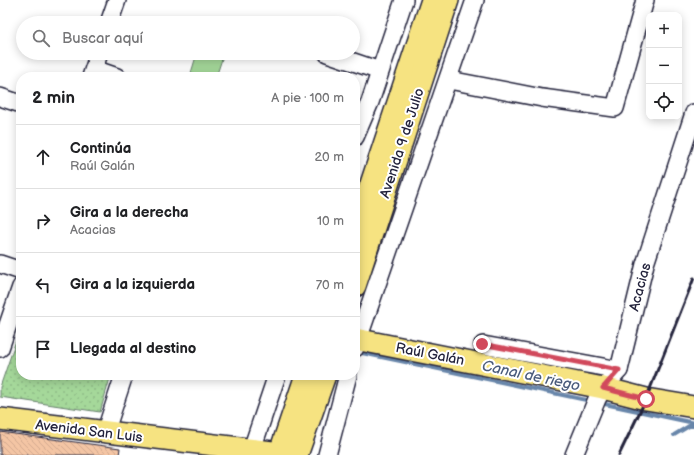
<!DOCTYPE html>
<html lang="es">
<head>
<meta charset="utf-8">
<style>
	body { margin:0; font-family:"Balsamiq Sans",sans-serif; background:#f6f6f6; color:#202124 }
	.controls { position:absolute; right:12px; top:12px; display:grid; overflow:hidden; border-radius:8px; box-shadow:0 2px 10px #0003 }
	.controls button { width:36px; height:36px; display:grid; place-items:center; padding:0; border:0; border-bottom:1px solid #e0e0e0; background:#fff; color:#202124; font:20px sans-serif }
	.stop { position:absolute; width:12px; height:12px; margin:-9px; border:3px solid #d1495b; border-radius:50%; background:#fff }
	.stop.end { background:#d1495b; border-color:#fff; box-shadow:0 1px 4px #0008 }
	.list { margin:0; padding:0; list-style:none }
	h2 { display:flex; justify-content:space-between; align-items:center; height:52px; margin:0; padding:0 16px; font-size:17px }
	h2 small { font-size:13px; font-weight:400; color:#757577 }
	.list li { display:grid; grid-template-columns:26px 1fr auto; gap:12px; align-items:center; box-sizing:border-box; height:64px; padding:0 16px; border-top:1px solid #e0e0e0 }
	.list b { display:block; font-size:15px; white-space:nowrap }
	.list p { margin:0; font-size:13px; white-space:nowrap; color:#757577 }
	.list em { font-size:13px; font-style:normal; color:#757577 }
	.icon { flex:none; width:22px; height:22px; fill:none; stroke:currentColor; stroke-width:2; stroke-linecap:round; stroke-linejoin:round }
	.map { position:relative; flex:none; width:694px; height:455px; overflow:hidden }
	.search { position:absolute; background:#fff; box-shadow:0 2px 10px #0003; left:16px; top:16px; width:344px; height:44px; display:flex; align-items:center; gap:10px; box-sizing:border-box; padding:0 14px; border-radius:22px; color:#757577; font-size:15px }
	.panel { position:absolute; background:#fff; box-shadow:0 2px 10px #0003; left:16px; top:72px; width:344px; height:308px; border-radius:16px }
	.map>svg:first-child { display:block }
</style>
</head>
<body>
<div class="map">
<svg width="694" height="455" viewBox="0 0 694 455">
	<defs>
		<pattern id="park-dots" width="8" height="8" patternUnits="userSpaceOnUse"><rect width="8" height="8" fill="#a5d89a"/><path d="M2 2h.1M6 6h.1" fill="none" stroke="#8eb986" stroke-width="1.8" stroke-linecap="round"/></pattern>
		<pattern id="building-back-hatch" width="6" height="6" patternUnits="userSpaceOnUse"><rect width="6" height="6" fill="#f4c5a4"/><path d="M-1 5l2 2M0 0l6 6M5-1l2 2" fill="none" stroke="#d1a98e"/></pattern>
	</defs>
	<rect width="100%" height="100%" fill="#fff"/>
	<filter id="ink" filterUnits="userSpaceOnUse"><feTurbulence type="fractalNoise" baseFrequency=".025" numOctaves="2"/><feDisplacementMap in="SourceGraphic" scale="8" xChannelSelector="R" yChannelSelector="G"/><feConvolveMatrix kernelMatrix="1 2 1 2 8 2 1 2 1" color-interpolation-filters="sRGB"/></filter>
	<g filter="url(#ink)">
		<polygon fill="url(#park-dots)" stroke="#647d6a" points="21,326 21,375 111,375 100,412 0,397 0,387"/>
		<polygon fill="#a5d89a" stroke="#647d6a" points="197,53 224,53 216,77 203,77 191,73"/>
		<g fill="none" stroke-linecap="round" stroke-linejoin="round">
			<g stroke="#6886aa" stroke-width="4">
				<polyline points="362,353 591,401"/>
				<polyline points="600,403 694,423"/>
				<polyline points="674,435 689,426 694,426"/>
			</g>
		</g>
		<polygon fill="url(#building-back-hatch)" stroke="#22223b" points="0,432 120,448 119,455 0,455"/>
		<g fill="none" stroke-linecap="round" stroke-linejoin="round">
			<defs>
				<g id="minor">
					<polyline points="109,23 117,0"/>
					<polyline points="327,53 380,71"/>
					<polyline points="94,69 117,77"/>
					<polyline points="91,77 99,53"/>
					<polyline points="449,80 542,98 615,108 645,0"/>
					<polyline points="0,97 21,104"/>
					<polyline points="355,137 370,102 404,0"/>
					<polyline points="0,264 21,271"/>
					<polyline points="483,345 619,370"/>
					<polyline points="0,348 21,287"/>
					<polyline points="355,348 475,0"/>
					<polyline points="105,433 124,375"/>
					<polyline points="250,455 277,375"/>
					<polyline points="327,455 348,375"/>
					<polyline points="574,455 597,399 603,388 619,370 645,264 694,113"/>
				</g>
				<g id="major">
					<polyline points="355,232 432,0"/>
					<polyline points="355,286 448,0"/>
					<polyline points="355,339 603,388 646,399 694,407"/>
					<polyline points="0,419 297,455"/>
					<polyline points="279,455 306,375"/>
					<polyline points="297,455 325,375"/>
				</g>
			</defs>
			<use href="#minor" stroke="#22223b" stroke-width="20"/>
			<use href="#major" stroke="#22223b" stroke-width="24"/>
			<use href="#minor" stroke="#fff" stroke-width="17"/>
			<use href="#major" stroke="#f6e381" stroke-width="21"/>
			<polyline stroke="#22223b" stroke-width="3" points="619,455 646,399 694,278"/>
		</g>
	</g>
	<g fill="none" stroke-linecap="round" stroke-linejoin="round" filter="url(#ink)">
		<polyline stroke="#d1495b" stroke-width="5" points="482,344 619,370 603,388 646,399"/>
	</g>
	<g text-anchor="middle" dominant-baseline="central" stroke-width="4" stroke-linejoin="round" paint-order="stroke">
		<g font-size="14" fill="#22223b" stroke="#fff">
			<text transform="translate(402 143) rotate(-72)">Avenida 9 de Julio</text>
			<text transform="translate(640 287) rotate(-75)">Acacias</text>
			<text transform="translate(430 354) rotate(11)">Raúl Galán</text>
			<text transform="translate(89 431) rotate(7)">Avenida San Luis</text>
		</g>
		<g font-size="15" font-style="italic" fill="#4b5c7c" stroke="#fff">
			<text transform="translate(531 376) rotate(12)">Canal de riego</text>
		</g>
	</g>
</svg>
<div class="controls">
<button>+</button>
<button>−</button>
<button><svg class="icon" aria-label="locate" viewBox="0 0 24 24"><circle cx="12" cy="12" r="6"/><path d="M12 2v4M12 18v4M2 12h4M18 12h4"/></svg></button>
</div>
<div class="stop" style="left:646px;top:399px"></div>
<div class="stop end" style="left:482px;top:344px"></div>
<div class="search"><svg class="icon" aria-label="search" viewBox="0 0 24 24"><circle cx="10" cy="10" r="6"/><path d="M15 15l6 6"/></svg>Buscar aquí</div>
<section class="panel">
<h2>2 min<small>A pie · 100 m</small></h2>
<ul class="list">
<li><svg class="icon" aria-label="ahead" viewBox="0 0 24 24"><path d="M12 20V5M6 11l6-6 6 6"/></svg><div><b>Continúa</b><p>Raúl Galán</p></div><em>20 m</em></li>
<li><svg class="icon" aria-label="right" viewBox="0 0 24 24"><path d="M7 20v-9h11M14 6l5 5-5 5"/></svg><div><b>Gira a la derecha</b><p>Acacias</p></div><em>10 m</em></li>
<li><svg class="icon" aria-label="left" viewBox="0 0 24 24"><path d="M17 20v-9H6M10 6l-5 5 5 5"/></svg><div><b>Gira a la izquierda</b></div><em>70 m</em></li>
<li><svg class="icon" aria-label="arrive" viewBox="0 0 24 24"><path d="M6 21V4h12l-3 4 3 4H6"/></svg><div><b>Llegada al destino</b></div></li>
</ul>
</section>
</div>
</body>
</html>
